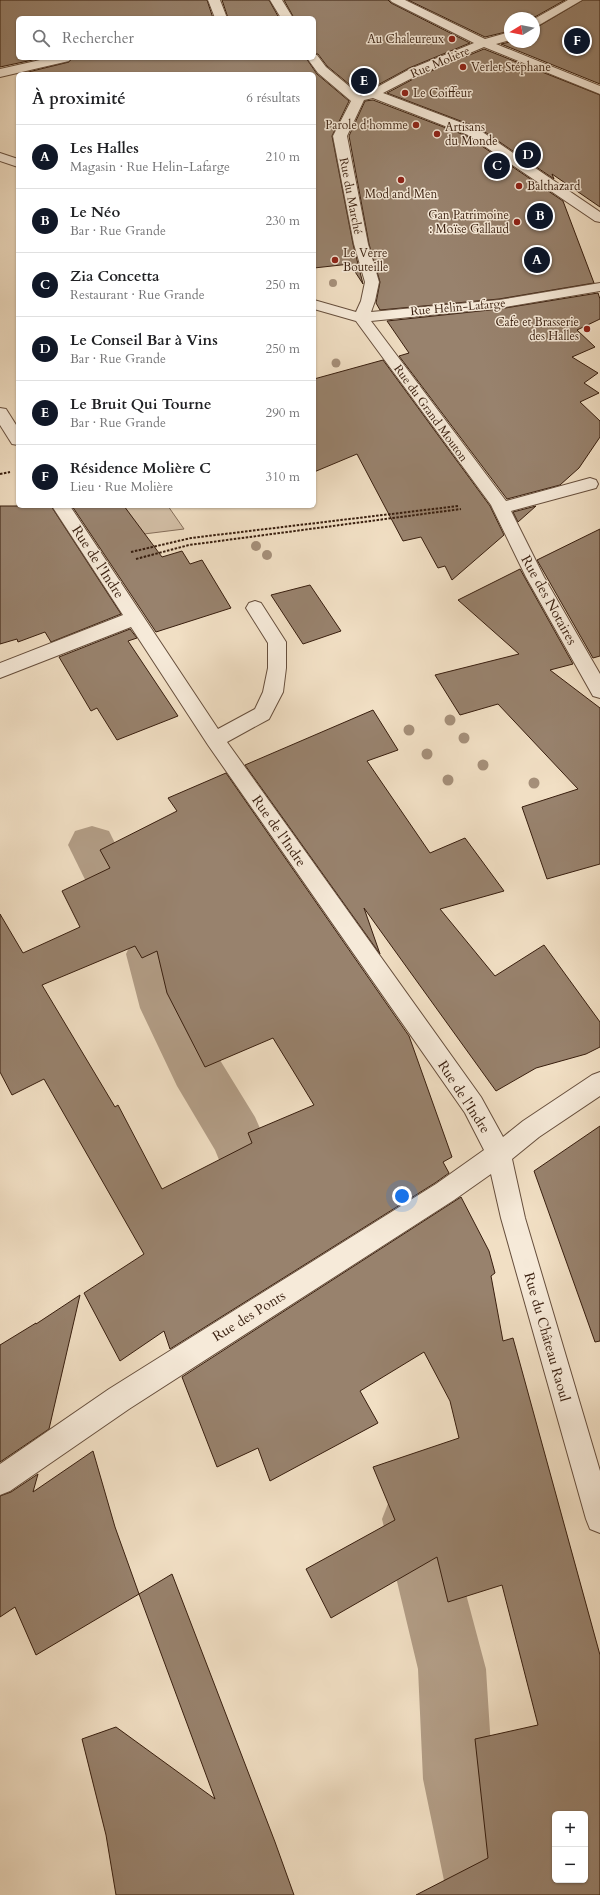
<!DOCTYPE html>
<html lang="fr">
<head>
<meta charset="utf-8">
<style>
	body { margin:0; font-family:Cardo,serif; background:#f6f6f6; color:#202124 }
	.controls { position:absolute; right:12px; bottom:12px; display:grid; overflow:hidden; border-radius:6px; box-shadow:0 1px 3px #0004 }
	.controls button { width:36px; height:36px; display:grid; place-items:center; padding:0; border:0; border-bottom:1px solid #e0e0e0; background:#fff; color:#202124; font:20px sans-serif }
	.compass { position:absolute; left:504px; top:12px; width:36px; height:36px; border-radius:50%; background:#fff; box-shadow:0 1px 3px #0004; rotate:260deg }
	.you { position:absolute; left:402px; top:1196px; width:14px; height:14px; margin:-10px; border:3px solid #fff; border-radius:50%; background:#1a73e8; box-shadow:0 0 0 6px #1a73e833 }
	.badge { display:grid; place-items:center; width:26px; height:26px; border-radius:50%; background:#111827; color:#fff; font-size:13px; font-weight:700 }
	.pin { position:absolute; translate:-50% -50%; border:2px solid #fff; box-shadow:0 1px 4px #0006 }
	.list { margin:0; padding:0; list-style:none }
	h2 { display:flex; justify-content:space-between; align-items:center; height:52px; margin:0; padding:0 16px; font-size:17px }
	h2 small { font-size:13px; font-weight:400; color:#757577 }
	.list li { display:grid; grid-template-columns:26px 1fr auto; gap:12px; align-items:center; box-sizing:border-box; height:64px; padding:0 16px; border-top:1px solid #e0e0e0 }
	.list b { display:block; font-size:15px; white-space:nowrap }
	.list p { margin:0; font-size:13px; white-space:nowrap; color:#757577 }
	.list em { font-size:13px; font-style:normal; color:#757577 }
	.icon { flex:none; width:22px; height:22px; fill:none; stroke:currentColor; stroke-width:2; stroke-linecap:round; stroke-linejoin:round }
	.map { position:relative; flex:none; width:600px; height:1895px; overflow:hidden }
	.search { position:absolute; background:#fff; box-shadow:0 1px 3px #0004; left:16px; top:16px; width:300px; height:44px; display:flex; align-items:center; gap:10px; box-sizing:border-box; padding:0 14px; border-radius:6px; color:#757577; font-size:15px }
	.panel { position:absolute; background:#fff; box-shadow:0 1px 3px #0004; left:16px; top:72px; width:300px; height:436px; border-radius:6px }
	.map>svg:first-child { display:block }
</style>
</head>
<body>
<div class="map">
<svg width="600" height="1895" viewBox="0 0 600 1895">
	<rect width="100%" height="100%" fill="#f1dfc4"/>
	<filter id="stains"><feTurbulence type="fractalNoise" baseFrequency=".005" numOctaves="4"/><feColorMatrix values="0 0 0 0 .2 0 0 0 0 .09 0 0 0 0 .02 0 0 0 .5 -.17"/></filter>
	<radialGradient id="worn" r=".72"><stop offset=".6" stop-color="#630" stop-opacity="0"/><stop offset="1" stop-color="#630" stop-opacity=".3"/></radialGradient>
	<polygon fill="#d2bea5" stroke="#856e5a" points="123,506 168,506 184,529 144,534"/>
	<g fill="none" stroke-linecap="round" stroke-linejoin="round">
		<g fill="#b29d86" fill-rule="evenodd">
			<polygon points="92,826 109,831 141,896 134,910 117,916 100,910 68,845 75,831"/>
			<polygon points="151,932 169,939 176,954 191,1005 215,1052 255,1117 288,1192 280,1211 260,1219 240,1211 215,1150 177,1086 140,1008 126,954 133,939"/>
			<polygon points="414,1487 437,1496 446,1519 486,1669 493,1779 521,1895 447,1895 423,1779 418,1669 382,1519 391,1496"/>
		</g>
	</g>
	<g fill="#98826d" stroke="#381e0e" fill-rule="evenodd">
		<polygon points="0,0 207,0 213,18 18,18 18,58 42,58 0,67"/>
		<polygon points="222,0 269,0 279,18 228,18"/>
		<polygon points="284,0 388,0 391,3 470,43 409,68 361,94 327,66 318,54 314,54 314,18 294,18"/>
		<polygon points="408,0 565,0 533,18 510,18 510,31 485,37"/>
		<polygon points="583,0 600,0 600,84 501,44 510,42 534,42 534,29"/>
		<polygon points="484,49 600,95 600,207 552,174 554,179 479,128 387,93 419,76"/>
		<polygon points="72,58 306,58 317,74 349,101 332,136 353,244 363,284 350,264 314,268 314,74 20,74 69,62"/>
		<polygon points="373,100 467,136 563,201 594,283 499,299 380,310 376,303 380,282 369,244 349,136 365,101"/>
		<polygon points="598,293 600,299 600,319 577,330 595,347 572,357 598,373 584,383 599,393 580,402 600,421 600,437 579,468 560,485 507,499 399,356 409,353 387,321 499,309"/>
		<polygon points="383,360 490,506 504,535 452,580 445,566 438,568 421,537 403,541 357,454 314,472 314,379"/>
		<polygon points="0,506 51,506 121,614 51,642 45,632 18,642 17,639 0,644"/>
		<polygon points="72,506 124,506 162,557 182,551 190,564 202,560 231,608 156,632"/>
		<polygon points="536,506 518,522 513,512"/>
		<polygon points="600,529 600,656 593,658 537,560"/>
		<polygon points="520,569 573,664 550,670 600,708 600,864 547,879 522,807 578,789 498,704 460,715 435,675 519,654 458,600"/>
		<polygon points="310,585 341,631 303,644 271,595"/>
		<polygon points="130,629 137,638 128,641 178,716 117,740 97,708 91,711 59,657"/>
		<polygon points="373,710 398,750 367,761 430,853 465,838 504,891 440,909 495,976 544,945 600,1022 600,1047 586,1054 536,1068 496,1091 364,908 380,954 245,765"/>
		<path d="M226 773 409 1036 452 1157 443 1162 449 1173 435 1183 170 1349 164 1331 120 1361 84 1293 144 1254 44 1079 12 1095 0 1072V914L23 953 80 927 62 891 110 868 100 850 177 811 168 798ZM135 946 142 958 157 951 167 993 205 1067 273 1038 314 1105 248 1133 252 1143 162 1189 118 1105 115 1107 42 985Z"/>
		<polygon points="600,1126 600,1341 595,1342 534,1171"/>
		<path d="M461 1197 489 1251 495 1273 491 1276 503 1341 513 1338 600 1655V1895H416L488 1858 475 1739 538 1725 502 1585 448 1602 437 1557 331 1618 306 1569 395 1520 373 1467 459 1438 450 1401 424 1352 360 1391 378 1423 270 1481 258 1448 217 1467 182 1377ZM555 1814H585V1880H555Z"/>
		<polygon points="80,1295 49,1429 0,1462 0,1345 36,1323 36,1324"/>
		<polygon points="93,1451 115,1527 139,1594 36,1655 15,1607 0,1617 0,1496 11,1492 38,1474 33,1492"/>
		<polygon points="172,1574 275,1842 294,1895 116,1895 106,1835 82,1739 116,1727 215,1799 139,1594"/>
	</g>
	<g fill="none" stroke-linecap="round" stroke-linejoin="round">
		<defs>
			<g id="minor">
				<polygon points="208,0 220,0 227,18 215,18"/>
				<polygon points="270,0 282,0 293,18 281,18"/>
				<polygon points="390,0 405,0 485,39 510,32 510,40 496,44 600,86 600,94 484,47 418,75 383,93 478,129 600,212 600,222 595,221 468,135 373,98 364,100 347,136 368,244 379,282 375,301 371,312 499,300 600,283 600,291 499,308 371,321 506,501 590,478 596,480 598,484 596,488 511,511 544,577 600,674 600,698 593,696 526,577 491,505 356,321 314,309 314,300 356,312 361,301 365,282 354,244 333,136 351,101 318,73 307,58 314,58 314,55 317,55 326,67 361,96 410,69 474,43 392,2"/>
				<polygon points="568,0 582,0 534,28 534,19"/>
				<polygon points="49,58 71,58 69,61 0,77 0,69"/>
				<polygon points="0,153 18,159 18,167 0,161"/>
				<polygon points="0,408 6,409 18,428 18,445 12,444 0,425"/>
				<polygon points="52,506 70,506 218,729 255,709 263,692 268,668 268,643 246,608 249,603 255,601 261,603 286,642 286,668 283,692 269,719 227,742 481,1097 503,1137 523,1121 592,1075 600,1072 600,1096 539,1137 512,1159 525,1218 600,1471 600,1533 590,1529 586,1519 501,1218 491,1174 454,1200 129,1409 10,1491 0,1495 0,1464 109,1389 436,1184 484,1150 465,1113 208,745 131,627 0,678 0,663 123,615"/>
			</g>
		</defs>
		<use href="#minor" stroke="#664e3c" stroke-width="2"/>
		<g stroke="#381e0e" stroke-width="2" stroke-dasharray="2.5 1.5" stroke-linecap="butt">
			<polyline points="0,474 10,472"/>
			<polyline points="131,552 191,538 458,506"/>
			<polyline points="136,559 189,545 461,509"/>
		</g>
		<use href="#minor" fill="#f6ead9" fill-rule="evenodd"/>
	</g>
	<g fill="#a58f79">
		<circle cx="333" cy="283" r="4"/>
		<circle cx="336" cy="363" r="4.5"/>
		<circle cx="256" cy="546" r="5"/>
		<circle cx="267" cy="555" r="5"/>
		<circle cx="450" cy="720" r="5.5"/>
		<circle cx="409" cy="730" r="5.5"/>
		<circle cx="464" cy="738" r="5.5"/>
		<circle cx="427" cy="754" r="5.5"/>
		<circle cx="483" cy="765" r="5.5"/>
		<circle cx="448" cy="780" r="5.5"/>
		<circle cx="534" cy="783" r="5.5"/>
	</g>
	<g fill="#8f2418" stroke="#f6ead9" stroke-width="1.5">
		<circle cx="452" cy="39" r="4"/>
		<circle cx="463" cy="67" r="4"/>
		<circle cx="405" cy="93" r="4"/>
		<circle cx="416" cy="125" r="4"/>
		<circle cx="437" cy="134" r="4"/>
		<circle cx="401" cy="180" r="4"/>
		<circle cx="519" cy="186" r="4"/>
		<circle cx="517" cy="222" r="4"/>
		<circle cx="335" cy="260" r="4"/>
		<circle cx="587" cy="329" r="4"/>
	</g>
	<g text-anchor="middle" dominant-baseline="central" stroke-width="3" stroke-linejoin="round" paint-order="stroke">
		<g font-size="12" fill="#381e0e" stroke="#f6ead9" text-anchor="start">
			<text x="444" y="39" text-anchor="end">Au Chaleureux</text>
			<text x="471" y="67">Verlet Stéphane</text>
			<text x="413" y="93">Le Coiffeur</text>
			<text x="408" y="125" text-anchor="end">Parole d'homme</text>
			<text x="445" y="127">Artisans<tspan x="445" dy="14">du Monde</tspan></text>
			<text x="527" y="186">Balthazard</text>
			<text x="401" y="194" text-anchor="middle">Mod and Men</text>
			<text x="509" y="215" text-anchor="end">Gan Patrimoine<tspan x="509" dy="14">: Moïse Gallaud</tspan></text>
			<text x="343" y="253">Le Verre<tspan x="343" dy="14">Bouteille</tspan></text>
			<text x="579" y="322" text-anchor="end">Cafe et Brasserie<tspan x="579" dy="14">des Halles</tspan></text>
		</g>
		<g font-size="12" fill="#381e0e" stroke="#f6ead9">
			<text transform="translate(440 62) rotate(-23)">Rue Molière</text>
			<text transform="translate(351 196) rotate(79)">Rue du Marché</text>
			<text transform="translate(458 307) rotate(-5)">Rue Helin-Lafarge</text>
			<text transform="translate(431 413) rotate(54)">Rue du Grand Mouton</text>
		</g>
		<g font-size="14" fill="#381e0e" stroke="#f6ead9">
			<text transform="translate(98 562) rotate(57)">Rue de l'Indre</text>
			<text transform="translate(549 600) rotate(61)">Rue des Notaires</text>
			<text transform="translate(279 831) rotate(55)">Rue de l'Indre</text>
			<text transform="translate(464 1097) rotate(57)">Rue de l'Indre</text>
			<text transform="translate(249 1316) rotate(-32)">Rue des Ponts</text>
			<text transform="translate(547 1337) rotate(74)">Rue du Château Raoul</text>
		</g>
	</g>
	<rect width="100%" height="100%" filter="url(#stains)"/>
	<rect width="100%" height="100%" fill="url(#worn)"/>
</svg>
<div class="controls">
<button>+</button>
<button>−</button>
</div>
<svg class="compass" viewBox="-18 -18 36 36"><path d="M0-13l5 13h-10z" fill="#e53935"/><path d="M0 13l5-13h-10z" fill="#757577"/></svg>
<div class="you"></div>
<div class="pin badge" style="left:537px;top:260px">A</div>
<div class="pin badge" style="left:540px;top:216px">B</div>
<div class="pin badge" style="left:497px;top:166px">C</div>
<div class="pin badge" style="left:528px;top:155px">D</div>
<div class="pin badge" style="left:364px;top:81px">E</div>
<div class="pin badge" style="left:577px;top:41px">F</div>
<div class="search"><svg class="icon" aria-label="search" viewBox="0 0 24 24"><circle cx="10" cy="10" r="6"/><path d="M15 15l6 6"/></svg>Rechercher</div>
<section class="panel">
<h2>À proximité<small>6 résultats</small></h2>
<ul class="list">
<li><span class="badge">A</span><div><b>Les Halles</b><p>Magasin · Rue Helin-Lafarge</p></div><em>210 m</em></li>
<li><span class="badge">B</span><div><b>Le Néo</b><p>Bar · Rue Grande</p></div><em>230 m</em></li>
<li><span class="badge">C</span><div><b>Zia Concetta</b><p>Restaurant · Rue Grande</p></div><em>250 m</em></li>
<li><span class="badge">D</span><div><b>Le Conseil Bar à Vins</b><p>Bar · Rue Grande</p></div><em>250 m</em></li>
<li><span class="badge">E</span><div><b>Le Bruit Qui Tourne</b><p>Bar · Rue Grande</p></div><em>290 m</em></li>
<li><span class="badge">F</span><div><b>Résidence Molière C</b><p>Lieu · Rue Molière</p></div><em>310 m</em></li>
</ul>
</section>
</div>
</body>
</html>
